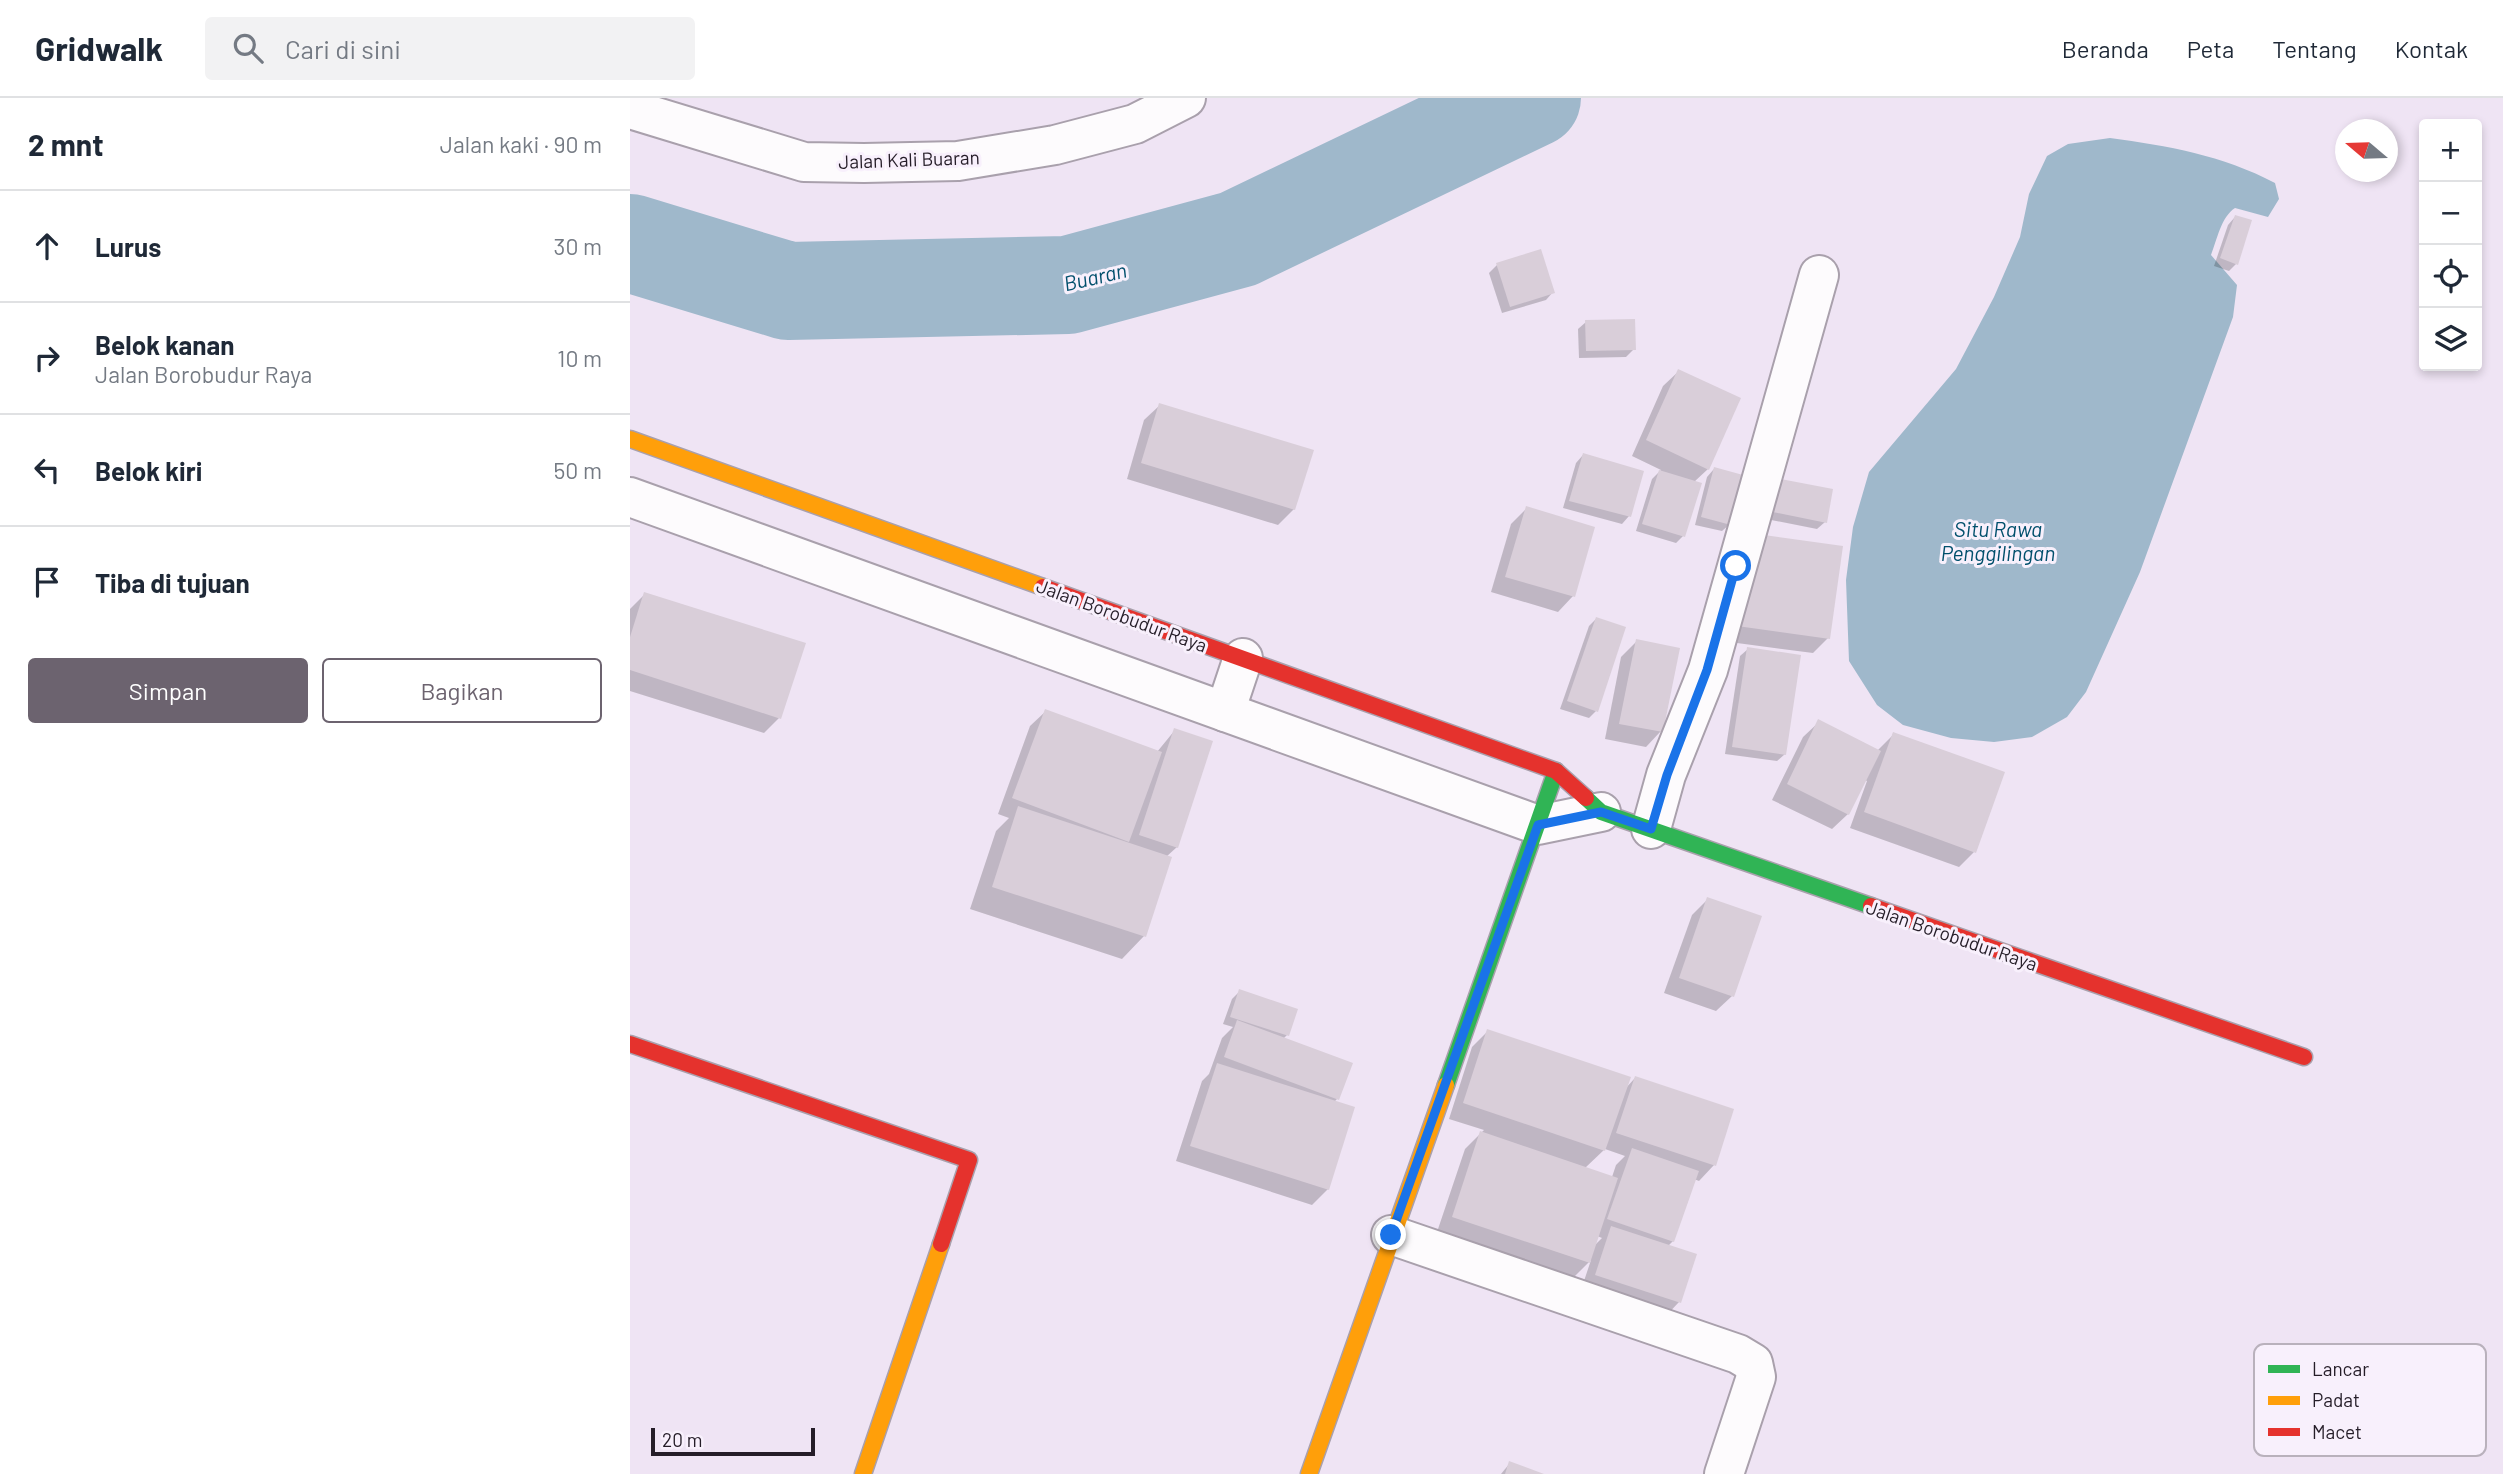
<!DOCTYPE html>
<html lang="id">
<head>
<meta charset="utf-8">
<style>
	body { margin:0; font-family:Barlow,sans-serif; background:#f2f2f3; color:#1f2937 }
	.controls { position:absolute; right:21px; top:21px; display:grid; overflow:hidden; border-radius:7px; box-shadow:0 4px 10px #0003 }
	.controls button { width:63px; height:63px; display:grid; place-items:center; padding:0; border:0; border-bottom:2px solid #e0e1e3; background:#fff; color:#1f2937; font:35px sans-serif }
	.compass { position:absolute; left:1705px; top:21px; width:63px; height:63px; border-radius:50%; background:#fff; box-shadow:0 4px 10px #0003; rotate:289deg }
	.scale { position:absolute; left:21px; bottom:18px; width:164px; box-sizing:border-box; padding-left:7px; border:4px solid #251d28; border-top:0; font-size:19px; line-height:24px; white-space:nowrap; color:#251d28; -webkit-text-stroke:5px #f8f0fc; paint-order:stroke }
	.stop { position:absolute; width:21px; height:21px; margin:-16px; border:5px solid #1a73e8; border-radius:50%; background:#fff }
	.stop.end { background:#1a73e8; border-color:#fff; box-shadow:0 2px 7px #0008 }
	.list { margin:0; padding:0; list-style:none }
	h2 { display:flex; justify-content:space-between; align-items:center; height:91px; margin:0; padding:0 28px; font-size:30px }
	h2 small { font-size:23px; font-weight:400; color:#747a83 }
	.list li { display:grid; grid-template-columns:46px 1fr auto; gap:21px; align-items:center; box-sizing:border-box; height:112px; padding:0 28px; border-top:2px solid #e0e1e3 }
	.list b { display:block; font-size:26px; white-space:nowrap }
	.list p { margin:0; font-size:23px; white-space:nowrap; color:#747a83 }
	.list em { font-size:23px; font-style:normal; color:#747a83 }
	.actions { display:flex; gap:14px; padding:21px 28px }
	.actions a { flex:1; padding:16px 0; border:2px solid #6c636f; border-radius:7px; text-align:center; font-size:24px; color:#6c636f }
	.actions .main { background:#6c636f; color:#fff }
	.icon { flex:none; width:38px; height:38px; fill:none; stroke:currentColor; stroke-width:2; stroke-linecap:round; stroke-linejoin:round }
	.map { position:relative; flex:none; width:1873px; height:1376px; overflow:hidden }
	header { display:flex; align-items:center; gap:42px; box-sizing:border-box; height:98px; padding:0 35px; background:#fff; border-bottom:2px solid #e0e1e3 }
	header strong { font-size:33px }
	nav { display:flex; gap:38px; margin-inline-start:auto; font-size:24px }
	.search { width:490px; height:63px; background:#f2f2f3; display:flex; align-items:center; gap:18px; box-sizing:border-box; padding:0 24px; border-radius:7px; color:#747a83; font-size:26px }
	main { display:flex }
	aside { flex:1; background:#fff }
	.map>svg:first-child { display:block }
</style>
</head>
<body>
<header>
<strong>Gridwalk</strong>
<div class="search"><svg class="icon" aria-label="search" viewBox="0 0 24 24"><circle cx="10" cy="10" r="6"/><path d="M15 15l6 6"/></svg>Cari di sini</div>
<nav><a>Beranda</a><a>Peta</a><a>Tentang</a><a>Kontak</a></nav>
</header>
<main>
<aside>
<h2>2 mnt<small>Jalan kaki · 90 m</small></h2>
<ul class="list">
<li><svg class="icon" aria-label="ahead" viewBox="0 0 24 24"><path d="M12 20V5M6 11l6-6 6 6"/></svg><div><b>Lurus</b></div><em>30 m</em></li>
<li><svg class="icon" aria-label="right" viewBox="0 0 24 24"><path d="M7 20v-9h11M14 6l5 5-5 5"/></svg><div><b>Belok kanan</b><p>Jalan Borobudur Raya</p></div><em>10 m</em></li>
<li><svg class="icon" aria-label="left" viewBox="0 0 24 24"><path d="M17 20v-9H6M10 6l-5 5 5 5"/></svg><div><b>Belok kiri</b></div><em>50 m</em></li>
<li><svg class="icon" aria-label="arrive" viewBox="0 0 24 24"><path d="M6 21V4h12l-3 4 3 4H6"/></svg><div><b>Tiba di tujuan</b></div></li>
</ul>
<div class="actions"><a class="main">Simpan</a><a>Bagikan</a></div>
</aside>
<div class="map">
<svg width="1873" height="1376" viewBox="0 0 1873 1376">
	<rect width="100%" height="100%" fill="#efe4f4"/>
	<path fill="#9fb8cb" d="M1480 40C1538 48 1592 57 1645 85L1649 101 1638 119 1605 110C1591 119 1587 142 1581 157L1607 187 1603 219 1510 474 1456 594 1437 619 1402 639 1364 644 1321 640 1273 627 1247 607 1219 563 1216 482 1223 429 1239 374 1326 271 1364 199 1390 139 1399 96 1417 58 1438 46Z"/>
	<g fill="#0003" fill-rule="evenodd">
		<polygon points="1605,119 1606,166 1599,173 1584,168 1598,127"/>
		<polygon points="867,167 923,194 916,202 872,215 859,175"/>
		<polygon points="956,224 1004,251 996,259 949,260 948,231"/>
		<polygon points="1049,273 1078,371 1064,384 1053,438 1046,445 1006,433 1022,381 1031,372 1002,358 1033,288"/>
		<polygon points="530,307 664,411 648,427 497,381 514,322"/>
		<polygon points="953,357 999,418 992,426 933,410 946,365"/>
		<polygon points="1084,371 1100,426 1092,433 1065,427 1077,379"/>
		<polygon points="1138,389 1195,424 1187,431 1131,420"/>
		<polygon points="897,410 943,498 928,514 861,494 881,426"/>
		<polygon points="1105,452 1198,540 1183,555 1092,543"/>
		<polygon points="15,496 149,620 134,635 0,593 0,511"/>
		<polygon points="966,521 966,613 959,620 930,611 959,528"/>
		<polygon points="1007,543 1031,633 1016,649 975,641 991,559"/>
		<polygon points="1118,551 1155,656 1147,663 1095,656 1110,558"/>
		<polygon points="416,613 527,654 545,632 547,749 536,759 514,838 492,861 340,811 366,733 379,720 368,716 400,628"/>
		<polygon points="1189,624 1247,653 1264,636 1344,754 1329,769 1220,730 1237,683 1235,682 1218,716 1202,731 1142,702 1173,639"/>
		<polygon points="1078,801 1102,898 1086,913 1034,895 1062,817"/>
		<polygon points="610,893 657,937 653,941 707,1001 704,1004 698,1091 682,1107 546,1063 572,983 579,976 592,940 603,929 593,926 602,901"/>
		<path d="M858 933 995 991 1005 980 1084 1067 1069 1083 1064 1081 1043 1143 1038 1148 1049 1204 1034 1220 951 1192 961 1162 943 1180 807 1134 835 1051 854 1032 819 1021 842 949ZM975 1051 995 1058 986 1067 982 1079 955 1070ZM967 1138 972 1140 964 1148Z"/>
		<polygon points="880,1365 910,1376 871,1376"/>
	</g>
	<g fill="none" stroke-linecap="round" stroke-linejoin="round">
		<polyline stroke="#9fb8cb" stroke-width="98" points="0,145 158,193 438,187 608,141 902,0"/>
	</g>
	<g fill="#d9ced9">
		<polygon points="1605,117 1622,122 1608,167 1590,160"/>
		<polygon points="911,151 925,195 880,209 866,165"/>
		<polygon points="1005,221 1006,252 956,253 955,222"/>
		<polygon points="1048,271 1111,300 1079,372 1016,342"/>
		<polygon points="529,305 684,352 665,412 511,365"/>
		<polygon points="953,355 1014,373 1001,419 939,403"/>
		<polygon points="1084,369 1113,377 1101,427 1071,419"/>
		<polygon points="1029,372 1072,385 1055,439 1012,426"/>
		<polygon points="1145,380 1203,391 1197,425 1138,413"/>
		<polygon points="896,408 965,429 945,499 875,479"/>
		<polygon points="1120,435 1213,448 1200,541 1107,528"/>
		<polygon points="14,494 176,545 151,621 0,572 0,539"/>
		<polygon points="966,519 996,529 968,614 937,603"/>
		<polygon points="1006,541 1050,550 1033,634 989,626"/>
		<polygon points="1117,549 1171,557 1156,657 1102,649"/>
		<polygon points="415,611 532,654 499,744 382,700"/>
		<polygon points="1188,621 1251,653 1219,717 1157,686"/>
		<polygon points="544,630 583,643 548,750 509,737"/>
		<polygon points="1263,634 1375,674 1346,755 1234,714"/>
		<polygon points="388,708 542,759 516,839 362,789"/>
		<polygon points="1077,799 1132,818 1104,899 1049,880"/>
		<polygon points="609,891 668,911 659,938 600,919"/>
		<polygon points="607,922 723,965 709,1002 594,959"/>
		<polygon points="857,931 1001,979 975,1053 833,1005"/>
		<polygon points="587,965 725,1009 699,1092 560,1048"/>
		<polygon points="1005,978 1104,1011 1086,1068 986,1035"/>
		<polygon points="850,1033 988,1080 960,1165 822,1119"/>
		<polygon points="1002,1050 1069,1073 1044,1144 977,1121"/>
		<polygon points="981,1128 1067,1156 1051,1205 965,1177"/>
		<polygon points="879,1363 914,1376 875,1376"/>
	</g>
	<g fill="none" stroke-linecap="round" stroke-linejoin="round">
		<defs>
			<g id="street">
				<polyline points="0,11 174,64 234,65 328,63 425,47 505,26 556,0"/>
				<polyline points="0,399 908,727 971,714"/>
				<polyline points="595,614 613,560"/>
				<polyline points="1021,731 1036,677 1078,572 1189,177"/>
				<polyline points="761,1137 1108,1256 1123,1265 1126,1279 1094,1376"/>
			</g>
			<g id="fast">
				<polyline points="956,700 971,714 1241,808"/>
				<polyline points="816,987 926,673"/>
			</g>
			<g id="slow">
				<polyline points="0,341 413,489"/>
				<polyline points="233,1376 311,1146"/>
				<polyline points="679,1376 816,987"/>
			</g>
			<g id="jam">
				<polyline points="413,489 926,673 956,700"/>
				<polyline points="1241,808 1674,959"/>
				<polyline points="0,946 339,1062 311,1146"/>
			</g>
		</defs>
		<use href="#street" stroke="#a9a0ac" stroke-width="42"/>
		<use href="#fast" stroke="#a9a0ac" stroke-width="19"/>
		<use href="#slow" stroke="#a9a0ac" stroke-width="19"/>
		<use href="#jam" stroke="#a9a0ac" stroke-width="19"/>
		<use href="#street" stroke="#fdfbfd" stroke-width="38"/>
		<use href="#fast" stroke="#30b455" stroke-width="16"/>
		<use href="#slow" stroke="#ff9f0a" stroke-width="16"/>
		<use href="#jam" stroke="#e5322d" stroke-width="16"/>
	</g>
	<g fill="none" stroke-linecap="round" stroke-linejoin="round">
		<polyline stroke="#1a73e8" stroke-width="9" points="761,1137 908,727 971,714 1021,731 1037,677 1077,572 1106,468"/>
	</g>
	<g text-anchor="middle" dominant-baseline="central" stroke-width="6" stroke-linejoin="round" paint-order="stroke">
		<g font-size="19" fill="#251d28" stroke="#f8f0fc">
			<text transform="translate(279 61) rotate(-2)">Jalan Kali Buaran</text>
			<text transform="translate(492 517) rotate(20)">Jalan Borobudur Raya</text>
			<text transform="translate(1322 837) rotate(19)">Jalan Borobudur Raya</text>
		</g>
		<g font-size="21" font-style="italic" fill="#004f6c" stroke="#f8f0fc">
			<text transform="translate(465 178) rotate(-13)">Buaran</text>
			<text x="1368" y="430">Situ Rawa<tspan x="1368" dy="24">Penggilingan</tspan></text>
		</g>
	</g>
	<rect x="1624" y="1246" width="232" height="112" rx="10" fill="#f8f0fc" stroke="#b9b1bc" stroke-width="2"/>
	<rect x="1638" y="1267" width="32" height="8" fill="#30b455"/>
	<rect x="1638" y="1298" width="32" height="9" fill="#ff9f0a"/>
	<rect x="1638" y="1330" width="32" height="8" fill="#e5322d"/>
	<g font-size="19" fill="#251d28">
		<text x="1682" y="1278">Lancar</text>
		<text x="1682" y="1309">Padat</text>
		<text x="1682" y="1341">Macet</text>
	</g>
</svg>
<div class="controls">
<button>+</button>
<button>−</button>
<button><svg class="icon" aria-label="locate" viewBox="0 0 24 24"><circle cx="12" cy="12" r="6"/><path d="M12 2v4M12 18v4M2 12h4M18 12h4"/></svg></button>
<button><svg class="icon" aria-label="layers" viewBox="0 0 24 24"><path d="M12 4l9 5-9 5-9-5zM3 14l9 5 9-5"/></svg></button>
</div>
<svg class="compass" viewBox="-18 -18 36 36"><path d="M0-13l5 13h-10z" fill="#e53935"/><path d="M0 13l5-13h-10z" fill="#747a83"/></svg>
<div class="scale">20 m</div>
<div class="stop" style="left:1106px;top:468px"></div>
<div class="stop end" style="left:761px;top:1137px"></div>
</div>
</main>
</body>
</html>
